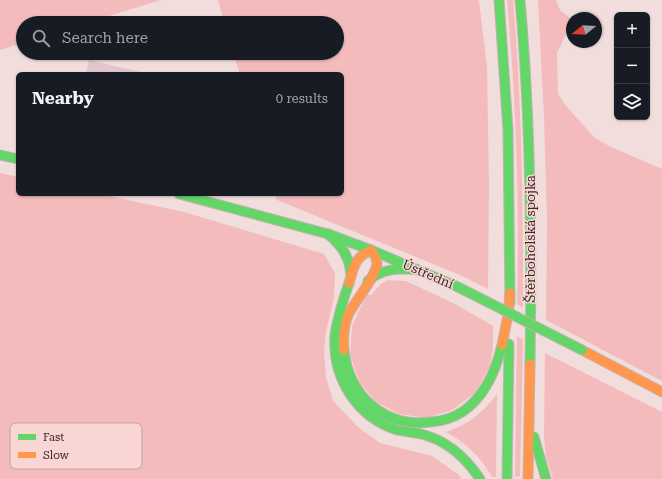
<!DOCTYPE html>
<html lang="en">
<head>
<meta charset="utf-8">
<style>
	body { margin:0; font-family:"Roboto Serif",serif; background:#20242c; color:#f1f3f6 }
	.controls { position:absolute; right:12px; top:12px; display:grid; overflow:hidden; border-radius:6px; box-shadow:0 1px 3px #0004 }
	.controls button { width:36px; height:36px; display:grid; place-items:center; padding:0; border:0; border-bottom:1px solid #363941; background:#171b24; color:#f1f3f6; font:20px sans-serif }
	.compass { position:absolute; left:566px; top:12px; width:36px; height:36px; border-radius:50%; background:#171b24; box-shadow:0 1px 3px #0004; rotate:252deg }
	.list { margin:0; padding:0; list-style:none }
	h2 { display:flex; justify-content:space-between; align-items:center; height:52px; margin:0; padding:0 16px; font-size:17px }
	h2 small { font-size:13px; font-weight:400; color:#9ea1a6 }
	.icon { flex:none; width:22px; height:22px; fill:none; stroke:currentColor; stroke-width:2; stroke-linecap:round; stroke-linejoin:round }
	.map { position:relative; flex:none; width:662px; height:479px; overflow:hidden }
	.search { position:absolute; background:#171b24; box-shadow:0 1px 3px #0004; left:16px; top:16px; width:328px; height:44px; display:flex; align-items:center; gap:10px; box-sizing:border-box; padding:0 14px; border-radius:22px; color:#9ea1a6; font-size:15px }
	.panel { position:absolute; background:#171b24; box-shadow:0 1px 3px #0004; left:16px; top:72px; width:328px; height:124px; border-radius:6px }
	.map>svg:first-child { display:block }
</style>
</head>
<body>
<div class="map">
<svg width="662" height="479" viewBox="0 0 662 479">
	<rect width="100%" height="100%" fill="#f1dddc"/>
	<g fill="#f4bbbc">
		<polygon points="0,0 161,0 86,23 23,23 23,43 0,50"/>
		<polygon points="218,0 479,0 487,67 489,184 488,289 460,275 277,200 275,194 342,194 342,74 240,74 233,53 337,53 337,23 224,23"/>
		<path d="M507 0H513C522 103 523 205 523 308L517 304C520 203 516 101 507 0Z"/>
		<polygon points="538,0 556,0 560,10 570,18 570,26 557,53 558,94 566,106 595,138 611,147 662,169 662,381 546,320 547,222 544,117"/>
		<polygon points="0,173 18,177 18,194 100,194 184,212 324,254 335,273 334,298 326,332 324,353 326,377 333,401 358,427 380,443 432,456 459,475 461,479 0,479"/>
		<polygon points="388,280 406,281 455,304 493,326 493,348 490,366 475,393 452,410 426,418 400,414 376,402 360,383 350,355 352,326 367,294 371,295 381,284"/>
		<polygon points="517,336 523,340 520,476 517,477 515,476"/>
		<polygon points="545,353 662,412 662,479 553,479 546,457 544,437"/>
		<path d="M497 394 496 477H492C481 457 466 443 446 432 467 425 484 412 497 394Z"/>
	</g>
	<polygon fill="#e2c6cc" points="89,60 145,73 145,74 86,74"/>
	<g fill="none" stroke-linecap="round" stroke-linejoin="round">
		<defs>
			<g id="fast">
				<polyline points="499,0 508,130 510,303"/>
				<path d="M520 0C531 121 532 242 530 364"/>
				<polyline points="0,155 18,159"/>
				<polyline points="179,194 328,234 371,250 458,287"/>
				<path d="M328 234C342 246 350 257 351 276"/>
				<path d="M368 281C383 268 399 268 418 270"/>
				<path d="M349 283C343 301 337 318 335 336 332 378 357 417 397 430 405 432 413 432 421 434 446 440 466 458 480 479"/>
				<path d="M344 350C349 396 384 428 431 422 442 421 453 418 462 412 485 397 496 370 502 345"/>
				<polyline points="534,437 546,479"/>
				<polyline points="507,479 509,344"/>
			</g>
			<g id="slow">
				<polyline points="502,345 508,315 510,293"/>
				<path d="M344 350C343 338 344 324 349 313 356 300 375 278 377 264 377 259 374 254 371 250 354 258 354 267 349 283"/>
				<polyline points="582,350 662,392"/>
				<polyline points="528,479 530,364"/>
			</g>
		</defs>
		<use href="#fast" stroke="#c4b3b3" stroke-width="11"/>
		<use href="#slow" stroke="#c4b3b3" stroke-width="11"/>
		<use href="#fast" stroke="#63d668" stroke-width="9"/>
		<use href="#slow" stroke="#ff974d" stroke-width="9"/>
		<defs>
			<polyline id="fast-bridge" points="458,287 582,350"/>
		</defs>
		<use href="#fast-bridge" stroke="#c4b3b3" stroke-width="11" stroke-linecap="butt"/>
		<use href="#fast-bridge" stroke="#63d668" stroke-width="9"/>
	</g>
	<g text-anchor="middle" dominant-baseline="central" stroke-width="3" stroke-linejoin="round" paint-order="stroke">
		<g font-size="13" fill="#3a2929" stroke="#f9d5d4">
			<text transform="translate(530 239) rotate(-90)">Štěrboholská spojka</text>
			<text transform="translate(428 274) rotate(23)">Ústřední</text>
		</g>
	</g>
	<rect x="10" y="423" width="132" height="46" rx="6" fill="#f9d5d4" stroke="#c0a1a1" stroke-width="1"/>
	<rect x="18" y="434" width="18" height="6" fill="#63d668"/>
	<rect x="18" y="452" width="18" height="6" fill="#ff974d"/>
	<g font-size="11" fill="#3a2929">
		<text x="43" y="441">Fast</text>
		<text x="43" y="459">Slow</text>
	</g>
</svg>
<div class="controls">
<button>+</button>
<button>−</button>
<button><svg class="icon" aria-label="layers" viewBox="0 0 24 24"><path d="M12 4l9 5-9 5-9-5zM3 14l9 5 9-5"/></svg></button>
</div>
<svg class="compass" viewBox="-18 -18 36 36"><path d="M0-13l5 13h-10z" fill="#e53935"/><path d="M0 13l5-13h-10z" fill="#9ea1a6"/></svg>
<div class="search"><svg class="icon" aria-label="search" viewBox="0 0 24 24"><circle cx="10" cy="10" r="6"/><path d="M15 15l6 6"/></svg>Search here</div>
<section class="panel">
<h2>Nearby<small>0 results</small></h2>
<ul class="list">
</ul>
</section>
</div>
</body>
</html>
